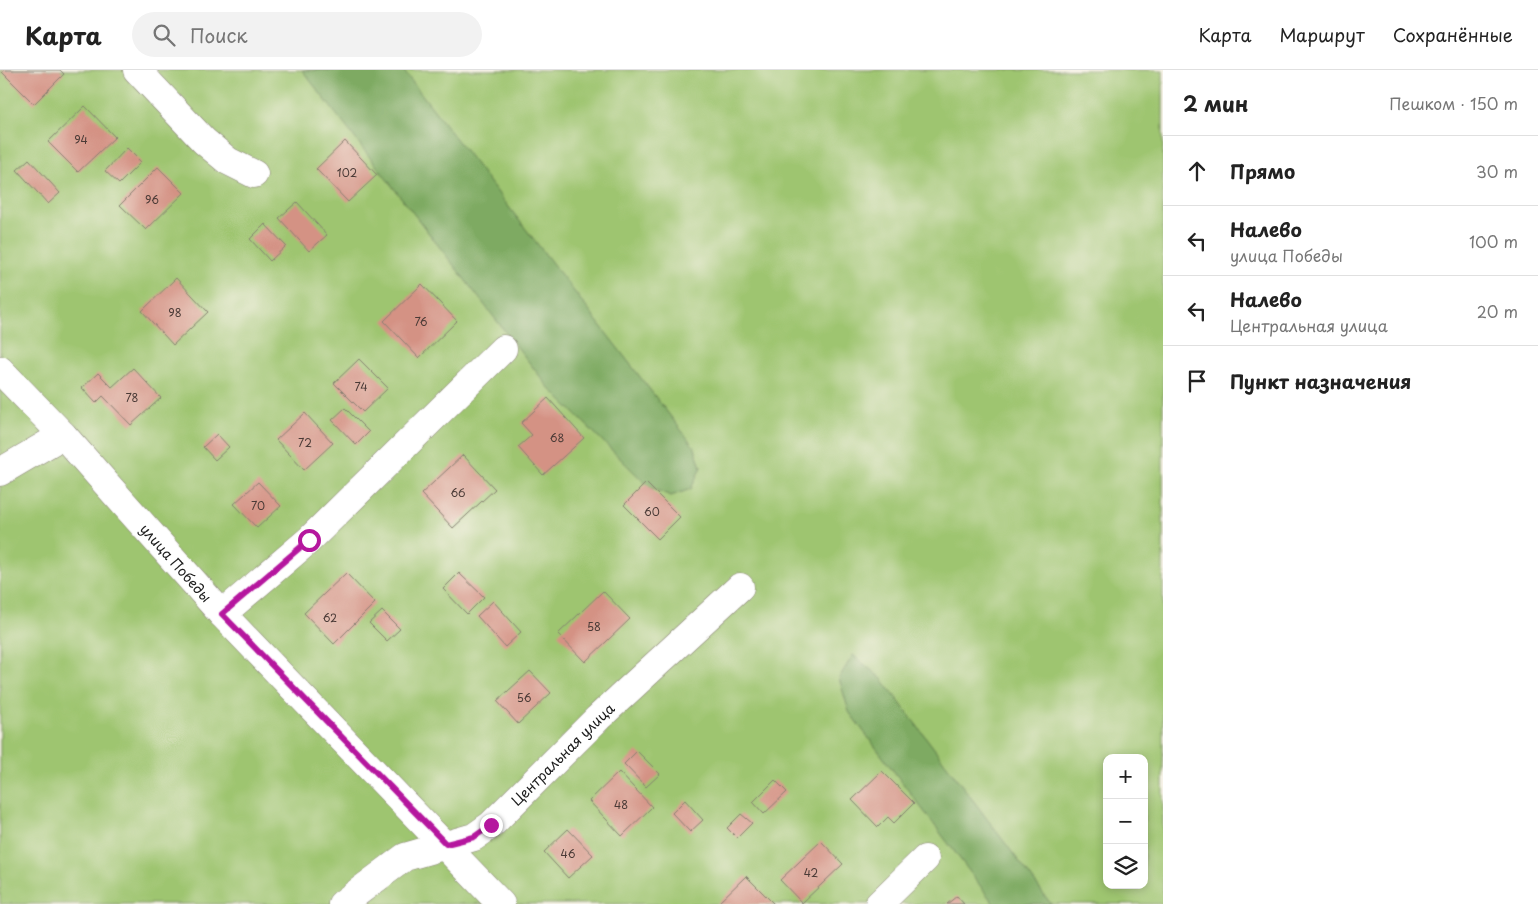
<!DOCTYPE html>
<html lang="ru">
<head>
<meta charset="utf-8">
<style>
	body { margin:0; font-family:"Playpen Sans",sans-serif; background:#f2f2f2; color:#222 }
	.controls { position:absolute; right:15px; bottom:15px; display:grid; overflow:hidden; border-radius:10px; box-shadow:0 2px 8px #0003 }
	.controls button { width:45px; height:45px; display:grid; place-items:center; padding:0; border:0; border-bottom:1px solid #e0e0e0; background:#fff; color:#222; font:25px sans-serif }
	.stop { position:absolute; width:15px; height:15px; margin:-11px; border:4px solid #b5179e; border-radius:50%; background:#fff }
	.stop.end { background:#b5179e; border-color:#fff; box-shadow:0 1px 5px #0008 }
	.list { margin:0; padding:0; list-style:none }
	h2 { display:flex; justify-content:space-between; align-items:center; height:65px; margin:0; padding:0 20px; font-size:21px }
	h2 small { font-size:16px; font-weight:400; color:#767676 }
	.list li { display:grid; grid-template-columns:32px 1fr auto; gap:15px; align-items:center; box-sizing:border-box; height:70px; padding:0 20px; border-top:1px solid #e0e0e0 }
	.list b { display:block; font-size:19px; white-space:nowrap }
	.list p { margin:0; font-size:16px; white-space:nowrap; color:#767676 }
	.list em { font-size:16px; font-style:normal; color:#767676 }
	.icon { flex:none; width:28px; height:28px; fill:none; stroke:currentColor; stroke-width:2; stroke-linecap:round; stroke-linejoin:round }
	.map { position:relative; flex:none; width:1163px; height:834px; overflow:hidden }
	header { display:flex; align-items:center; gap:30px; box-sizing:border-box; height:70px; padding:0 25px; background:#fff; border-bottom:1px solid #e0e0e0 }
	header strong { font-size:24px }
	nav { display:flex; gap:28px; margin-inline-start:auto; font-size:18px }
	.search { width:350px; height:45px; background:#f2f2f2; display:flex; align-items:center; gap:12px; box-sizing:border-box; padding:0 18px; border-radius:28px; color:#767676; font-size:19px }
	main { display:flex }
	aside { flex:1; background:#fff }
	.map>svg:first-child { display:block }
</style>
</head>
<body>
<header>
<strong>Карта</strong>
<div class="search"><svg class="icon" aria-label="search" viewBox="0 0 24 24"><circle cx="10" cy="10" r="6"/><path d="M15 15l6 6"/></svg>Поиск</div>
<nav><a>Карта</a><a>Маршрут</a><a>Сохранённые</a></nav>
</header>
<main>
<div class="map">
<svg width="1163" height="834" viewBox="0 0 1163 834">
	<rect width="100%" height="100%" fill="#f7f3e8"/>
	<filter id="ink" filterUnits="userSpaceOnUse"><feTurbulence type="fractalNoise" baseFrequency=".02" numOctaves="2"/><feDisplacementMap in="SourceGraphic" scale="10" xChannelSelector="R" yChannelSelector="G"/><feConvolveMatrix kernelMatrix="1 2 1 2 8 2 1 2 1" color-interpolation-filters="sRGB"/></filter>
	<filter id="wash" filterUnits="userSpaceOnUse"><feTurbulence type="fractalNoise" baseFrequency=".0096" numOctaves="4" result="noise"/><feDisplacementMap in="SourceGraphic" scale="20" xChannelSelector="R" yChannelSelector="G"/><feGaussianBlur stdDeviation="1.12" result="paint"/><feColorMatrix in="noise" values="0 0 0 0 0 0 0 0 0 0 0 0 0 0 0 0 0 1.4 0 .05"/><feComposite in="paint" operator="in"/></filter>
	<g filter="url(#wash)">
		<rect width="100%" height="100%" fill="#eee2c3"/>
		<path fill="#9ec570" stroke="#5d7046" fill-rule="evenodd" d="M0 0H1163V834H0ZM1107 688H1144V815H1107Z"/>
		<g fill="#7eaa62" stroke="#4d633f">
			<polygon points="302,0 403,0 695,378 701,397 691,419 671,426 649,417 549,318"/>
			<polygon points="853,585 882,609 1051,834 994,834 849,642 839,608"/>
		</g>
		<g id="blocks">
			<g fill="#d49284">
				<polygon points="5,0 60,0 64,4 34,34 2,2"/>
				<polygon points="85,36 115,67 78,102 48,72"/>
				<polygon points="345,71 377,105 348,132 316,99"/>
				<polygon points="127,78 141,92 119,114 105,101"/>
				<polygon points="29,89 60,123 48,134 17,100"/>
				<polygon points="158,97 184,123 146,160 120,135"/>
				<polygon points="297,132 327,165 309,181 279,148"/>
				<polygon points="265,154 286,176 270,191 250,169"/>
				<polygon points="176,208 208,242 173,275 142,241"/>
				<polygon points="422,214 457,251 419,288 384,251"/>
				<polygon points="359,289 388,318 363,342 334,313"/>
				<polygon points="133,298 161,328 131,355 103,326 96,333 82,318 98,303 112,317"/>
				<polygon points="548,328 584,368 543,405 518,377 532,365 521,353"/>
				<polygon points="345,338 369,362 356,375 332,350"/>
				<polygon points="305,343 333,373 304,400 276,370"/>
				<polygon points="217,364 229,377 215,390 203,377"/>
				<polygon points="463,385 495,419 453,458 421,424"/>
				<polygon points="258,412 281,436 257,458 234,434"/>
				<polygon points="646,413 680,447 658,469 624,435"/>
				<polygon points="346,503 375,533 334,574 304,543"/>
				<polygon points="459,503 484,527 467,544 443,519"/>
				<polygon points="603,521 630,549 585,592 558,564"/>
				<polygon points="493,531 521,562 505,577 477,546"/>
				<polygon points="382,541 400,559 387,571 369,553"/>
				<polygon points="530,601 551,623 518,654 497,631"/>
				<polygon points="637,681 660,704 646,717 624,694"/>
				<polygon points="882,701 914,733 894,753 888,747 878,757 852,730"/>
				<polygon points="619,702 652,737 622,766 589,731"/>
				<polygon points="775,710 787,722 764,744 753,732"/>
				<polygon points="685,730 703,750 690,762 672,743"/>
				<polygon points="741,744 752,753 737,768 727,758"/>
				<polygon points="568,759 593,785 568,808 544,782"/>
				<polygon points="821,771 843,794 802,833 780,810"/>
				<polygon points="746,806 774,834 717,834"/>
				<polygon points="957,826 964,834 947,834"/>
			</g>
		</g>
	</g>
	<g filter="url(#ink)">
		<use href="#blocks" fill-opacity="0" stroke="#857f70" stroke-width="1"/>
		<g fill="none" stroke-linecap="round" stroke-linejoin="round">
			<defs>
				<g id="minor">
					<polyline points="137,0 204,71 228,91 254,104"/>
					<path id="s1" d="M0 300 63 365 222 544 501 834"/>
					<polyline points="0,402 63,365"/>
					<polyline points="222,544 309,470 503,279"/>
					<path id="s2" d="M342 834 405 787 474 767 491 755 598 648 740 517"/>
					<polyline points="879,834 925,789"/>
				</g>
			</defs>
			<use href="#minor" stroke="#857f70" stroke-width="29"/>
			<use href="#minor" stroke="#fff" stroke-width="28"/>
		</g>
	</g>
	<g fill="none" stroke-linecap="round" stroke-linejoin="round" filter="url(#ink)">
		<polyline stroke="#b5179e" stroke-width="6" points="309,470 222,544 446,774 474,767 491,755"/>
	</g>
	<g text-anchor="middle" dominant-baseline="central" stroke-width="4" stroke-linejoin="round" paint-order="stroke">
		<g font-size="11" fill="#4a3a36">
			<text x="81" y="69">94</text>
			<text x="347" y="102">102</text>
			<text x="152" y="129">96</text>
			<text x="175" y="242">98</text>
			<text x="421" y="251">76</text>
			<text x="361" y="316">74</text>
			<text x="132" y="327">78</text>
			<text x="557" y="367">68</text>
			<text x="305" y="372">72</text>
			<text x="458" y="422">66</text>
			<text x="258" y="435">70</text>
			<text x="652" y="441">60</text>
			<text x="330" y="547">62</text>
			<text x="594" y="556">58</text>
			<text x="524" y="627">56</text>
			<text x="621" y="734">48</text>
			<text x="568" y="783">46</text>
			<text x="811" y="802">42</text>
		</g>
		<g font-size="14" fill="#1c1c1c" stroke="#f7f3e8">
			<text stroke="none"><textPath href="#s1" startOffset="261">улица Победы</textPath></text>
			<text stroke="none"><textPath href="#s2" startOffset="272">Центральная улица</textPath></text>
		</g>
	</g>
</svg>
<div class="controls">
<button>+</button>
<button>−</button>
<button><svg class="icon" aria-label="layers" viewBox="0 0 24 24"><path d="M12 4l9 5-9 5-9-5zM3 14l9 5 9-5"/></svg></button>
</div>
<div class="stop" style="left:309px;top:470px"></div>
<div class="stop end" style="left:491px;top:755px"></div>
</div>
<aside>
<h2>2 мин<small>Пешком · 150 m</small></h2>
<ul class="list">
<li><svg class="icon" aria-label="ahead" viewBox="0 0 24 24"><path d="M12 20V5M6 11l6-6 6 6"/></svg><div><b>Прямо</b></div><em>30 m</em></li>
<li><svg class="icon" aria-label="left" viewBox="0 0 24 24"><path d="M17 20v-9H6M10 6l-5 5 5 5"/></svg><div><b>Налево</b><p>улица Победы</p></div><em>100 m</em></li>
<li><svg class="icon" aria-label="left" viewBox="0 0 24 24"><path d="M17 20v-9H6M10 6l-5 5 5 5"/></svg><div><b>Налево</b><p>Центральная улица</p></div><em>20 m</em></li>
<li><svg class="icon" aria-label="arrive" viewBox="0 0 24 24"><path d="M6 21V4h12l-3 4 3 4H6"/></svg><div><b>Пункт назначения</b></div></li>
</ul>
</aside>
</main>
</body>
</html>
